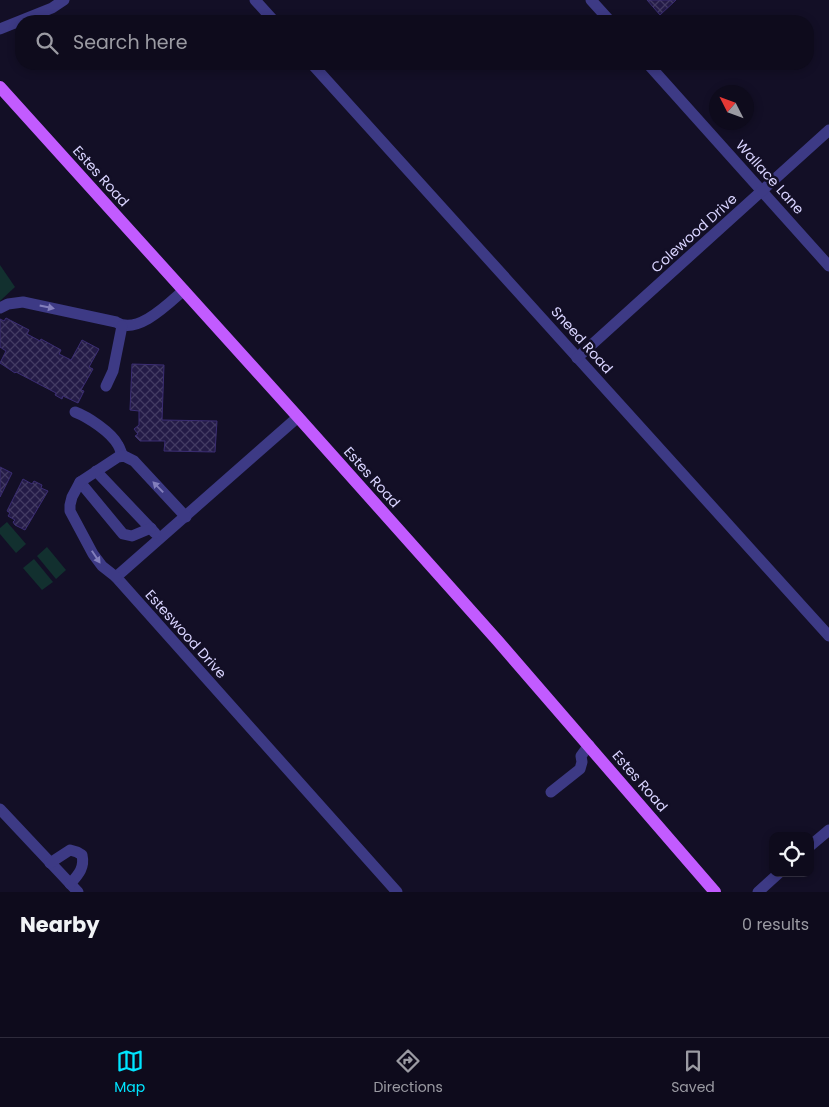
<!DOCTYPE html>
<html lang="en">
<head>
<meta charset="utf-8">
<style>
	body { margin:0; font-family:Poppins,sans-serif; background:#1c1929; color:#f1f3f6 }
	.controls { position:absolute; right:15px; bottom:15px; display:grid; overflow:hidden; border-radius:10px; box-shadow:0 2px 8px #0003 }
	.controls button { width:45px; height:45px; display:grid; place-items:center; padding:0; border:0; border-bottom:1px solid #2e2b3b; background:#0e0b1c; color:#f1f3f6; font:25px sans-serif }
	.compass { position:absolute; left:709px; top:85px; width:45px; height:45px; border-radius:50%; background:#0e0b1c; box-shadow:0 2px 8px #0003; rotate:312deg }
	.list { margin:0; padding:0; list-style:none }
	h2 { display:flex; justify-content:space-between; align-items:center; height:65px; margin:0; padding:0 20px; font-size:21px }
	h2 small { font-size:16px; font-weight:400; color:#9b9ba3 }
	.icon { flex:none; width:28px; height:28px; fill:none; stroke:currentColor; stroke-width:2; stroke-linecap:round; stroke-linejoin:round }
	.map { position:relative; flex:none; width:829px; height:892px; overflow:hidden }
	.search { position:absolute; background:#0e0b1c; box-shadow:0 2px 8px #0003; left:15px; right:15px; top:15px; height:55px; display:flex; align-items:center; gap:12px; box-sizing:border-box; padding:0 18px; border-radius:20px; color:#9b9ba3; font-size:19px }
	.sheet { height:145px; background:#0e0b1c }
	nav { display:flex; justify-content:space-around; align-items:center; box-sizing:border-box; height:70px; border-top:1px solid #2e2b3b; background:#0e0b1c; font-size:14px; color:#9b9ba3 }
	nav a { display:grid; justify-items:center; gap:2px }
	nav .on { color:#00e5ff }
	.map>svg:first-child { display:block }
</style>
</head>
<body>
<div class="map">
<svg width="829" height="892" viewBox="0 0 829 892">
	<defs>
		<pattern id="building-cross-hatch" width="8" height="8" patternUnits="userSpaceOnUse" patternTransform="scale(1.25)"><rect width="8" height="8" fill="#241b47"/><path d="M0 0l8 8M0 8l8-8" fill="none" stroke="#433b63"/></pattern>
	</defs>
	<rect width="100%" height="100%" fill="#130f26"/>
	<g fill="#12302f">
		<polygon points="0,265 15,287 0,301"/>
		<polygon points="7,522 26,544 16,553 0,534 0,528"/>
		<polygon points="47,547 66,570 56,579 37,556"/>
		<polygon points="34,559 53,582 42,590 23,568"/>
	</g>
	<g fill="url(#building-cross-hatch)" stroke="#3b2d73">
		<polygon points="647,0 676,0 660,15"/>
		<polygon points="6,318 29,330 27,334 40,341 41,339 61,350 59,354 71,360 82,340 99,349 89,367 93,369 81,390 84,391 78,403 63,396 62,399 55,395 56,393 16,372 15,373 0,363 6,351 0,347 0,319 4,321"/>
		<polygon points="132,364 164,365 162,420 217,421 215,452 164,451 165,441 140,441 135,436 138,434 134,429 139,425 139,411 130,410"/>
		<polygon points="0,467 12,473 0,497"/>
		<polygon points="23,479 32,484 34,481 42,485 41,488 48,491 25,530 15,525 13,522 15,520 8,516 10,513 7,511"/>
	</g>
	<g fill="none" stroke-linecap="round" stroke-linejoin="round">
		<g stroke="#3d3a85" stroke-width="11">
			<polyline points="255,0 274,21"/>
			<polyline points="591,0 610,21"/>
			<polyline points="0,29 52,8 64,0"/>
			<polyline points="312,64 829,636"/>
			<polyline points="648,64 829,266"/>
			<path d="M0 308 8 304 23 302 116 322C137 336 169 303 184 290"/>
			<polyline points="577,358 829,130"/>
			<polyline points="106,386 113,371 122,326"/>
			<path d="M75 412C88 417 111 432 118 445 120 448 121 453 123 456"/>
			<polyline points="298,417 116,577 397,892"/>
			<polyline points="96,471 155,533"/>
			<polyline points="80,482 123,534 132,536 151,528"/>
			<polyline points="116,577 102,566 93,554 70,511 70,505 72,497 80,482 118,457 124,456 134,461 186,517"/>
			<polyline points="551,792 580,769 582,762 581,756 589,745"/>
			<polyline points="0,809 78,892"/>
			<polyline points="810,846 829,830"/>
			<path d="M50 863 70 850 77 852 82 855C85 868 78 875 70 884"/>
			<polyline points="758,892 779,873"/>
		</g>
		<polyline stroke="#c25bff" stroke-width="12" points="0,87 298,417 497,640 715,892"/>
	</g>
	<defs><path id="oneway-solid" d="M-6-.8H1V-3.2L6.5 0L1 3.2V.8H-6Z" transform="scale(1.25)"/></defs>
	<g fill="#837fbc">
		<use href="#oneway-solid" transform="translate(47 307) rotate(12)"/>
		<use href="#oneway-solid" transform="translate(158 487) rotate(-134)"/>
		<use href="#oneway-solid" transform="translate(96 557) rotate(56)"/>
	</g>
	<g text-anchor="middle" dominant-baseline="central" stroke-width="5" stroke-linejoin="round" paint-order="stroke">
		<g font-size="14" fill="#d9d4ff" stroke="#130f26">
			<text transform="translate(101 176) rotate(48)">Estes Road</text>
			<text transform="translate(770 177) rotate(48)">Wallace Lane</text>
			<text transform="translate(694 233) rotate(-42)">Colewood Drive</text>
			<text transform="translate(582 340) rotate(48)">Sneed Road</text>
			<text transform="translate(372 477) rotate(48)">Estes Road</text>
			<text transform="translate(186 634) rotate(48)">Esteswood Drive</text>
			<text transform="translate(640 781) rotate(49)">Estes Road</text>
		</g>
	</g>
</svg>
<div class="controls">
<button><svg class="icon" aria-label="locate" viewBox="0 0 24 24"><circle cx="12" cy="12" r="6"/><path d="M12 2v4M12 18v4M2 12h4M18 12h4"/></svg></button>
</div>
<svg class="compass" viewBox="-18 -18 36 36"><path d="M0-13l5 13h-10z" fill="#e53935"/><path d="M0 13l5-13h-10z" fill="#9b9ba3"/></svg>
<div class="search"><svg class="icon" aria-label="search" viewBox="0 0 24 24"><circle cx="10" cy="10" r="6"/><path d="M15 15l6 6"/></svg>Search here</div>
</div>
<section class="sheet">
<h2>Nearby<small>0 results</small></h2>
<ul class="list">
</ul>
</section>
<nav>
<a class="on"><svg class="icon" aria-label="map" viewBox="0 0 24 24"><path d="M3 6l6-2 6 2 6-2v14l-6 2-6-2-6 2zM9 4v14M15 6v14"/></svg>Map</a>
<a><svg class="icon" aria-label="directions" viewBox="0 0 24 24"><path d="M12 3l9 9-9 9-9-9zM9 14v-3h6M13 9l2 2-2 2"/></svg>Directions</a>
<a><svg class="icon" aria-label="saved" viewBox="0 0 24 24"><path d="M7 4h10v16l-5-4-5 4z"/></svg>Saved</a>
</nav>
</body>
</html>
